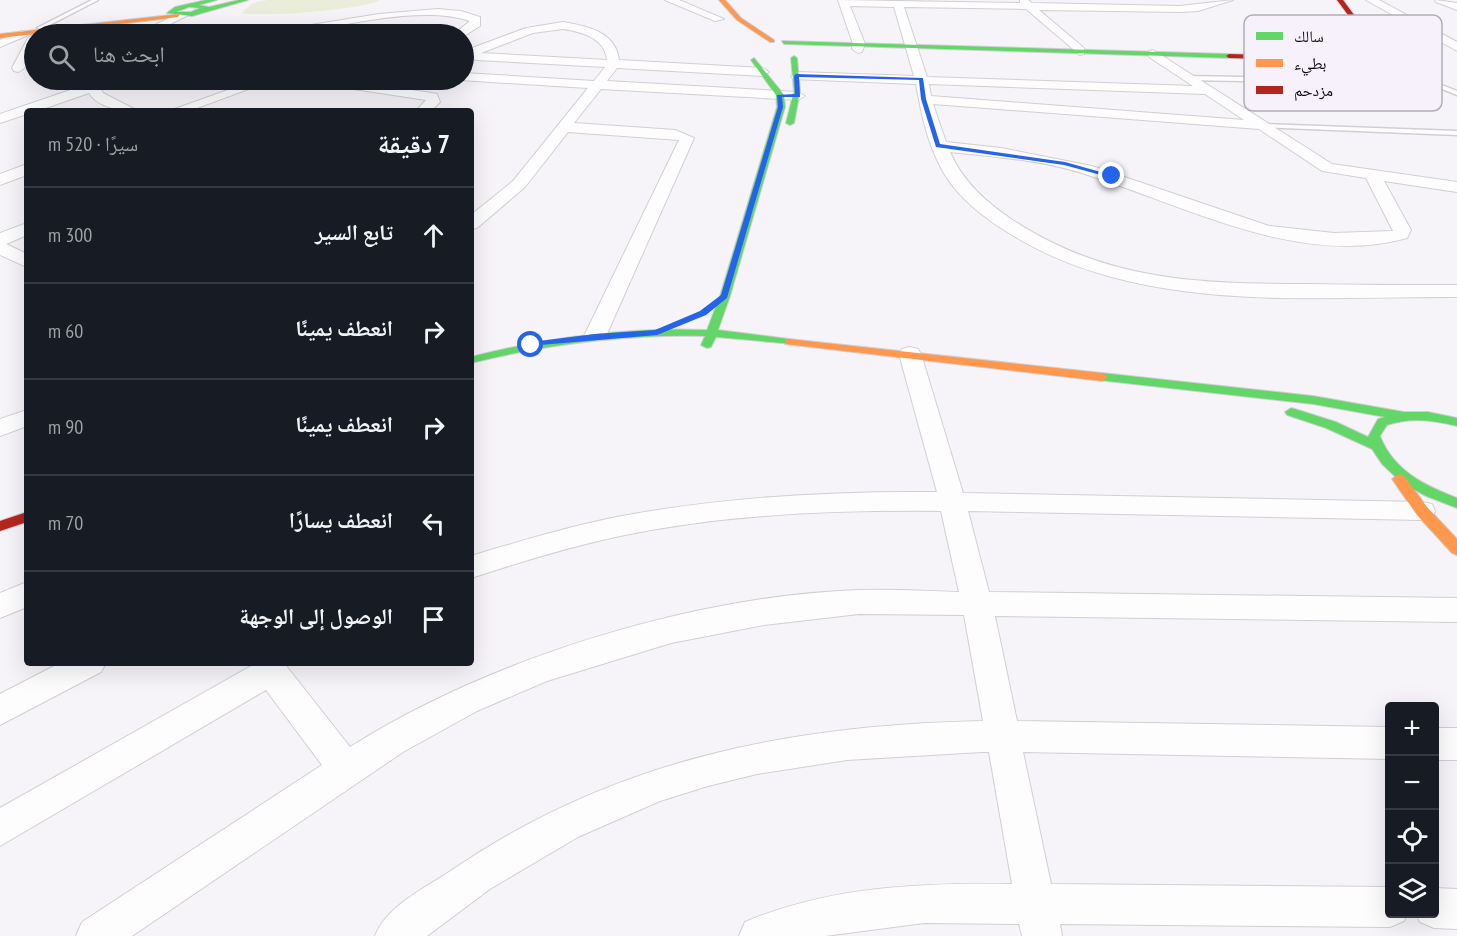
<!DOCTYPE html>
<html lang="ar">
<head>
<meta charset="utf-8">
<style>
	body { margin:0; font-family:"PT Sans Narrow","Noto Naskh Arabic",sans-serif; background:#20242c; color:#f1f3f6; direction:rtl }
	.controls { position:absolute; right:18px; bottom:18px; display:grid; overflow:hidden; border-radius:6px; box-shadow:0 6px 24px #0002 }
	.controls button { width:54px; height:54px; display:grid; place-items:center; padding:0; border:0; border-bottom:2px solid #363941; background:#171b24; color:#f1f3f6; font:30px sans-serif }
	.stop { position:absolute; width:18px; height:18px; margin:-14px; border:4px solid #2563eb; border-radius:50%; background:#fff }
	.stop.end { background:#2563eb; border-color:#fff; box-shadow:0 2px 6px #0008 }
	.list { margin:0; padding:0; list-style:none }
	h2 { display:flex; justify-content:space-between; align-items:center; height:78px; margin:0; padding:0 24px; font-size:26px }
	h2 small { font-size:20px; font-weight:400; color:#9ea1a6 }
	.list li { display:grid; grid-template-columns:39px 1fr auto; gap:18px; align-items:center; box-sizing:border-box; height:96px; padding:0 24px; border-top:2px solid #363941 }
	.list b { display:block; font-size:22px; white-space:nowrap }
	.list em { font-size:20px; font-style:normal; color:#9ea1a6 }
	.icon { flex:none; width:33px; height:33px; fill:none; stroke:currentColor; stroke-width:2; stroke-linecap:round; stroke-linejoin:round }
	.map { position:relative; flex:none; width:1457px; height:936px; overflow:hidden; direction:ltr }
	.search { position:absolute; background:#171b24; box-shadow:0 6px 24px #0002; left:24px; top:24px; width:450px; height:66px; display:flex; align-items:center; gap:15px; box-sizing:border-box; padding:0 21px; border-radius:33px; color:#9ea1a6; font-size:22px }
	.panel { position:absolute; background:#171b24; box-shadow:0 6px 24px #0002; left:24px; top:108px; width:450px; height:558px; border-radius:6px; direction:rtl }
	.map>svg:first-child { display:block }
</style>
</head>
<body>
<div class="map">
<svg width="1457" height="936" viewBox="0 0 1457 936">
	<rect width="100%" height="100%" fill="#f7f4f9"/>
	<path fill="#ebeddb" d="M267 0H380C367 9 261 18 241 13L253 3Z"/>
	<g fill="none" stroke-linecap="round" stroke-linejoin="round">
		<defs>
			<g id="lane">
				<polygon points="92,0 98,0 42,29 37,28"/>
				<polygon points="1371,57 1457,91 1457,95 1430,84 1186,80 1183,78 1186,76 1421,80 1371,59"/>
				<polygon points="1262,124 1457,131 1457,135 1260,127 1260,125"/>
			</g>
			<g id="street">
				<polygon points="665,0 679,0 724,19 715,21"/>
				<path d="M838 0 1020 3V0H1028L1032 3 1180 6 1233 0 1198 11 1180 12 1039 10 1084 48V54L1080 55 1026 9 904 7 927 77 1193 86 1149 57V51L1153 50 1332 164 1457 182V192L1384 181 1411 230 1407 238C1300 268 1186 206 1085 174 1043 160 994 157 950 152 963 182 987 203 1014 221 1106 281 1200 284 1307 284 1357 285 1407 285 1457 285V297C1307 296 1133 316 1001 228 978 213 954 193 941 168 927 142 921 112 916 84L793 79 791 76 797 72 914 76 894 7 850 6 865 44 862 52 858 53 852 49 853 44ZM929 84 1205 94 1244 120 931 96ZM933 104 1259 129 1322 171 1366 178 1393 231 1334 233 1269 226 1092 166 1001 148 946 142Z"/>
				<polygon points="1366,0 1379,0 1457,42 1457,51"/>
				<polygon points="1435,0 1457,3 1457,10 1436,2"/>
				<path d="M438 9 461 11 480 17V26L464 36 454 34 470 21C428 7 366 21 323 28 305 32 287 36 268 34L274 31 379 14Z"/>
				<polygon points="179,13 188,15 151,34 137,34"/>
				<path d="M563 22C587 26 616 32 619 60L763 68 769 72 763 76 617 68 607 81 798 92 805 96 798 100 601 89 574 123 675 130 694 138 606 336 602 340H588L584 336 679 140 568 132 525 187 477 228 471 229V215L513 181 588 88 460 80H464V73L594 81 605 67 476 60 470 57 464 59V51L526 28ZM563 29C582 32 605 38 607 60L481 53 533 33Z"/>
				<polygon points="22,31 28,34 26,36 0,47 0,40"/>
				<path d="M34 35C35 46 31 67 18 72L14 71 12 68 28 38Z"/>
				<path d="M93 80H105L100 87 103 93 138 111C122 111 98 108 89 93L37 111H27V114L0 123V114L88 84Z"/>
				<polygon points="256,80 273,80 189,111 169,111"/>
				<polygon points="315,80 343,80 432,93 437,94 440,102 431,111 416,111 426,100 321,84"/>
				<polygon points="27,164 27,175 0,185 0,174"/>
				<polygon points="27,223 27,235 6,244 27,254 27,267 0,255 0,233"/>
				<path d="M910 347 918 349 921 354 963 493 1422 502 1432 504 1435 511 1432 518 1422 520 968 511 989 592 1457 598V622L995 616 1017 721 1390 727V759L1023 752 1051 884 1390 887V914H1407L1404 921 1390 927 1060 924 1062 936H1022L1019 924 924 923 825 936H739L745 922C831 886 920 883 1012 884L989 752H982L847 760 757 774 708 786 660 801 578 837 490 889 427 936H375C386 907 423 889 449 872 612 760 788 725 983 721L964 615 859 614 764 625 671 643 547 681 477 711 403 752 132 936H76L82 922 322 765 266 690 0 846V808L251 666 249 663H284L350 747C491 658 693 596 859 590 892 589 926 591 959 592L941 511C834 510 725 514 620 536 569 547 520 562 471 578V556C521 541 570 526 622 516 725 497 832 491 937 492L899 354 902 349Z"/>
				<polygon points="27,410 27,426 0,436 0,419"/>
				<polygon points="27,582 27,607 0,618 0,593"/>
				<polygon points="60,663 106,663 101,672 0,725 0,694"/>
				<rect x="1434" y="728" width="23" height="32"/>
				<polygon points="1434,888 1457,889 1457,929 1434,928 1420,922 1416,914 1434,914"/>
			</g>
			<g id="fast">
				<path d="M206 0H217L199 5 209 7 239 0H248L192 16 167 13 175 7ZM189 7 200 8 191 12H176Z"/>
				<polygon points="782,41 1229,54 1232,56 1229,58 784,44"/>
				<polygon points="794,56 797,58 800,91 794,123 790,125 786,123 794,91 791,58"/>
				<path d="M754 58 784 95 785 107 730 296 718 330 789 339 793 340V344L716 337 711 347 707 348 701 345 705 336C625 334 548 344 471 363V357C549 337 627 327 707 330L720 296 777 107 776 95 751 60Z"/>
				<path d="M1102 373 1313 396 1404 412H1428L1457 418V426C1433 420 1410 417 1387 425L1380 436C1394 471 1424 485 1457 498V508L1426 496 1402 483 1382 464 1372 449 1326 428 1287 415 1285 412 1291 408 1295 409 1336 422 1368 437 1378 419 1385 417 1313 404 1098 380 1096 377 1098 374Z"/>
			</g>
			<g id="slow">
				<polygon points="719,0 725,0 741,18 774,40 774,42 770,42 737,20"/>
				<polygon points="180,14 178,17 0,38 0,34"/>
				<polygon points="789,339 1102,373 1108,377 1102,381 785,344 785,340"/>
				<polygon points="1399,474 1404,476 1427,507 1457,539 1457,555 1452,553 1417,515 1392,479"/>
			</g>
			<g id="jam">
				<polygon points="1337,0 1343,0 1379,49 1379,57 1340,61 1229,58 1226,56 1229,54 1340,57 1374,54 1374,50"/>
				<polygon points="27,512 27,522 0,531 0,521"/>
			</g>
		</defs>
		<use href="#lane" stroke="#d1cfd3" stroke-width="3"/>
		<use href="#street" stroke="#d1cfd3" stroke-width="2"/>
		<use href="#fast" stroke="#d1cfd3" stroke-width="2"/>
		<use href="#slow" stroke="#d1cfd3" stroke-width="2"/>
		<use href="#jam" stroke="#d1cfd3" stroke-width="2"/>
		<use href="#lane" fill="#fefdfe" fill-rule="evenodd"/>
		<use href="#street" fill="#fefdfe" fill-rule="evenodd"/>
		<use href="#fast" fill="#63d668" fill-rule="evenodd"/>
		<use href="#slow" fill="#ff974d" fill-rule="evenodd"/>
		<use href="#jam" fill="#b3261e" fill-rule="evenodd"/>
	</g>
	<polygon fill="#2563eb" points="796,74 923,78 926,99 940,144 1065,162 1115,176 1112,178 1064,165 936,147 921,99 919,80 799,77 800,97 782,97 783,107 727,298 706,315 657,335 528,346 531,342 595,334 655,330 700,311 721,295 778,107 777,95 795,94 794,76"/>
	<rect x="1244" y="15" width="198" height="96" rx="9" fill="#f7f1fc" stroke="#b1adb6" stroke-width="1.5"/>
	<rect x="1256" y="32" width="27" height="8" fill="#63d668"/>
	<rect x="1256" y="59" width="27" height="8" fill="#ff974d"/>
	<rect x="1256" y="86" width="27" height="8" fill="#b3261e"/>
	<g font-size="16" fill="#0f0d11">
		<text x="1294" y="42">سالك</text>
		<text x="1294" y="69">بطيء</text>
		<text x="1294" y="96">مزدحم</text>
	</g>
</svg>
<div class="controls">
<button>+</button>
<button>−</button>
<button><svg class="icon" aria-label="locate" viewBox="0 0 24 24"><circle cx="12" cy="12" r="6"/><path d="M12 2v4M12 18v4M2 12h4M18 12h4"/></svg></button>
<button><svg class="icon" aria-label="layers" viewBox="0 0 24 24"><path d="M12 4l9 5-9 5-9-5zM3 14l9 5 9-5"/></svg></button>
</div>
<div class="stop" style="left:531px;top:345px"></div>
<div class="stop end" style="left:1112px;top:176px"></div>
<div class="search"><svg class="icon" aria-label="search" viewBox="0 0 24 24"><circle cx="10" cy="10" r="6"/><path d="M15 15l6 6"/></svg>ابحث هنا</div>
<section class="panel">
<h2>7 دقيقة<small>سيرًا · 520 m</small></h2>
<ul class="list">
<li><svg class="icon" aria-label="ahead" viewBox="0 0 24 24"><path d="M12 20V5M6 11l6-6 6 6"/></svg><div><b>تابع السير</b></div><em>300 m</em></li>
<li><svg class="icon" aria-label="right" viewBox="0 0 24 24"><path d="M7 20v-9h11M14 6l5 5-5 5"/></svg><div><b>انعطف يمينًا</b></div><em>60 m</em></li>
<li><svg class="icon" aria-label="right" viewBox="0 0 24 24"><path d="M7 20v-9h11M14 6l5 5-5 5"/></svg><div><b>انعطف يمينًا</b></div><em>90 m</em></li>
<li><svg class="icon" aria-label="left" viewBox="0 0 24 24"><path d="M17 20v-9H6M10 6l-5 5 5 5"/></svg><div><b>انعطف يسارًا</b></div><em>70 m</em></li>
<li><svg class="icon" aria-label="arrive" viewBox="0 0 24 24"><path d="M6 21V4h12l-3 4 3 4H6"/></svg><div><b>الوصول إلى الوجهة</b></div></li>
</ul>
</section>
</div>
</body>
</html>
